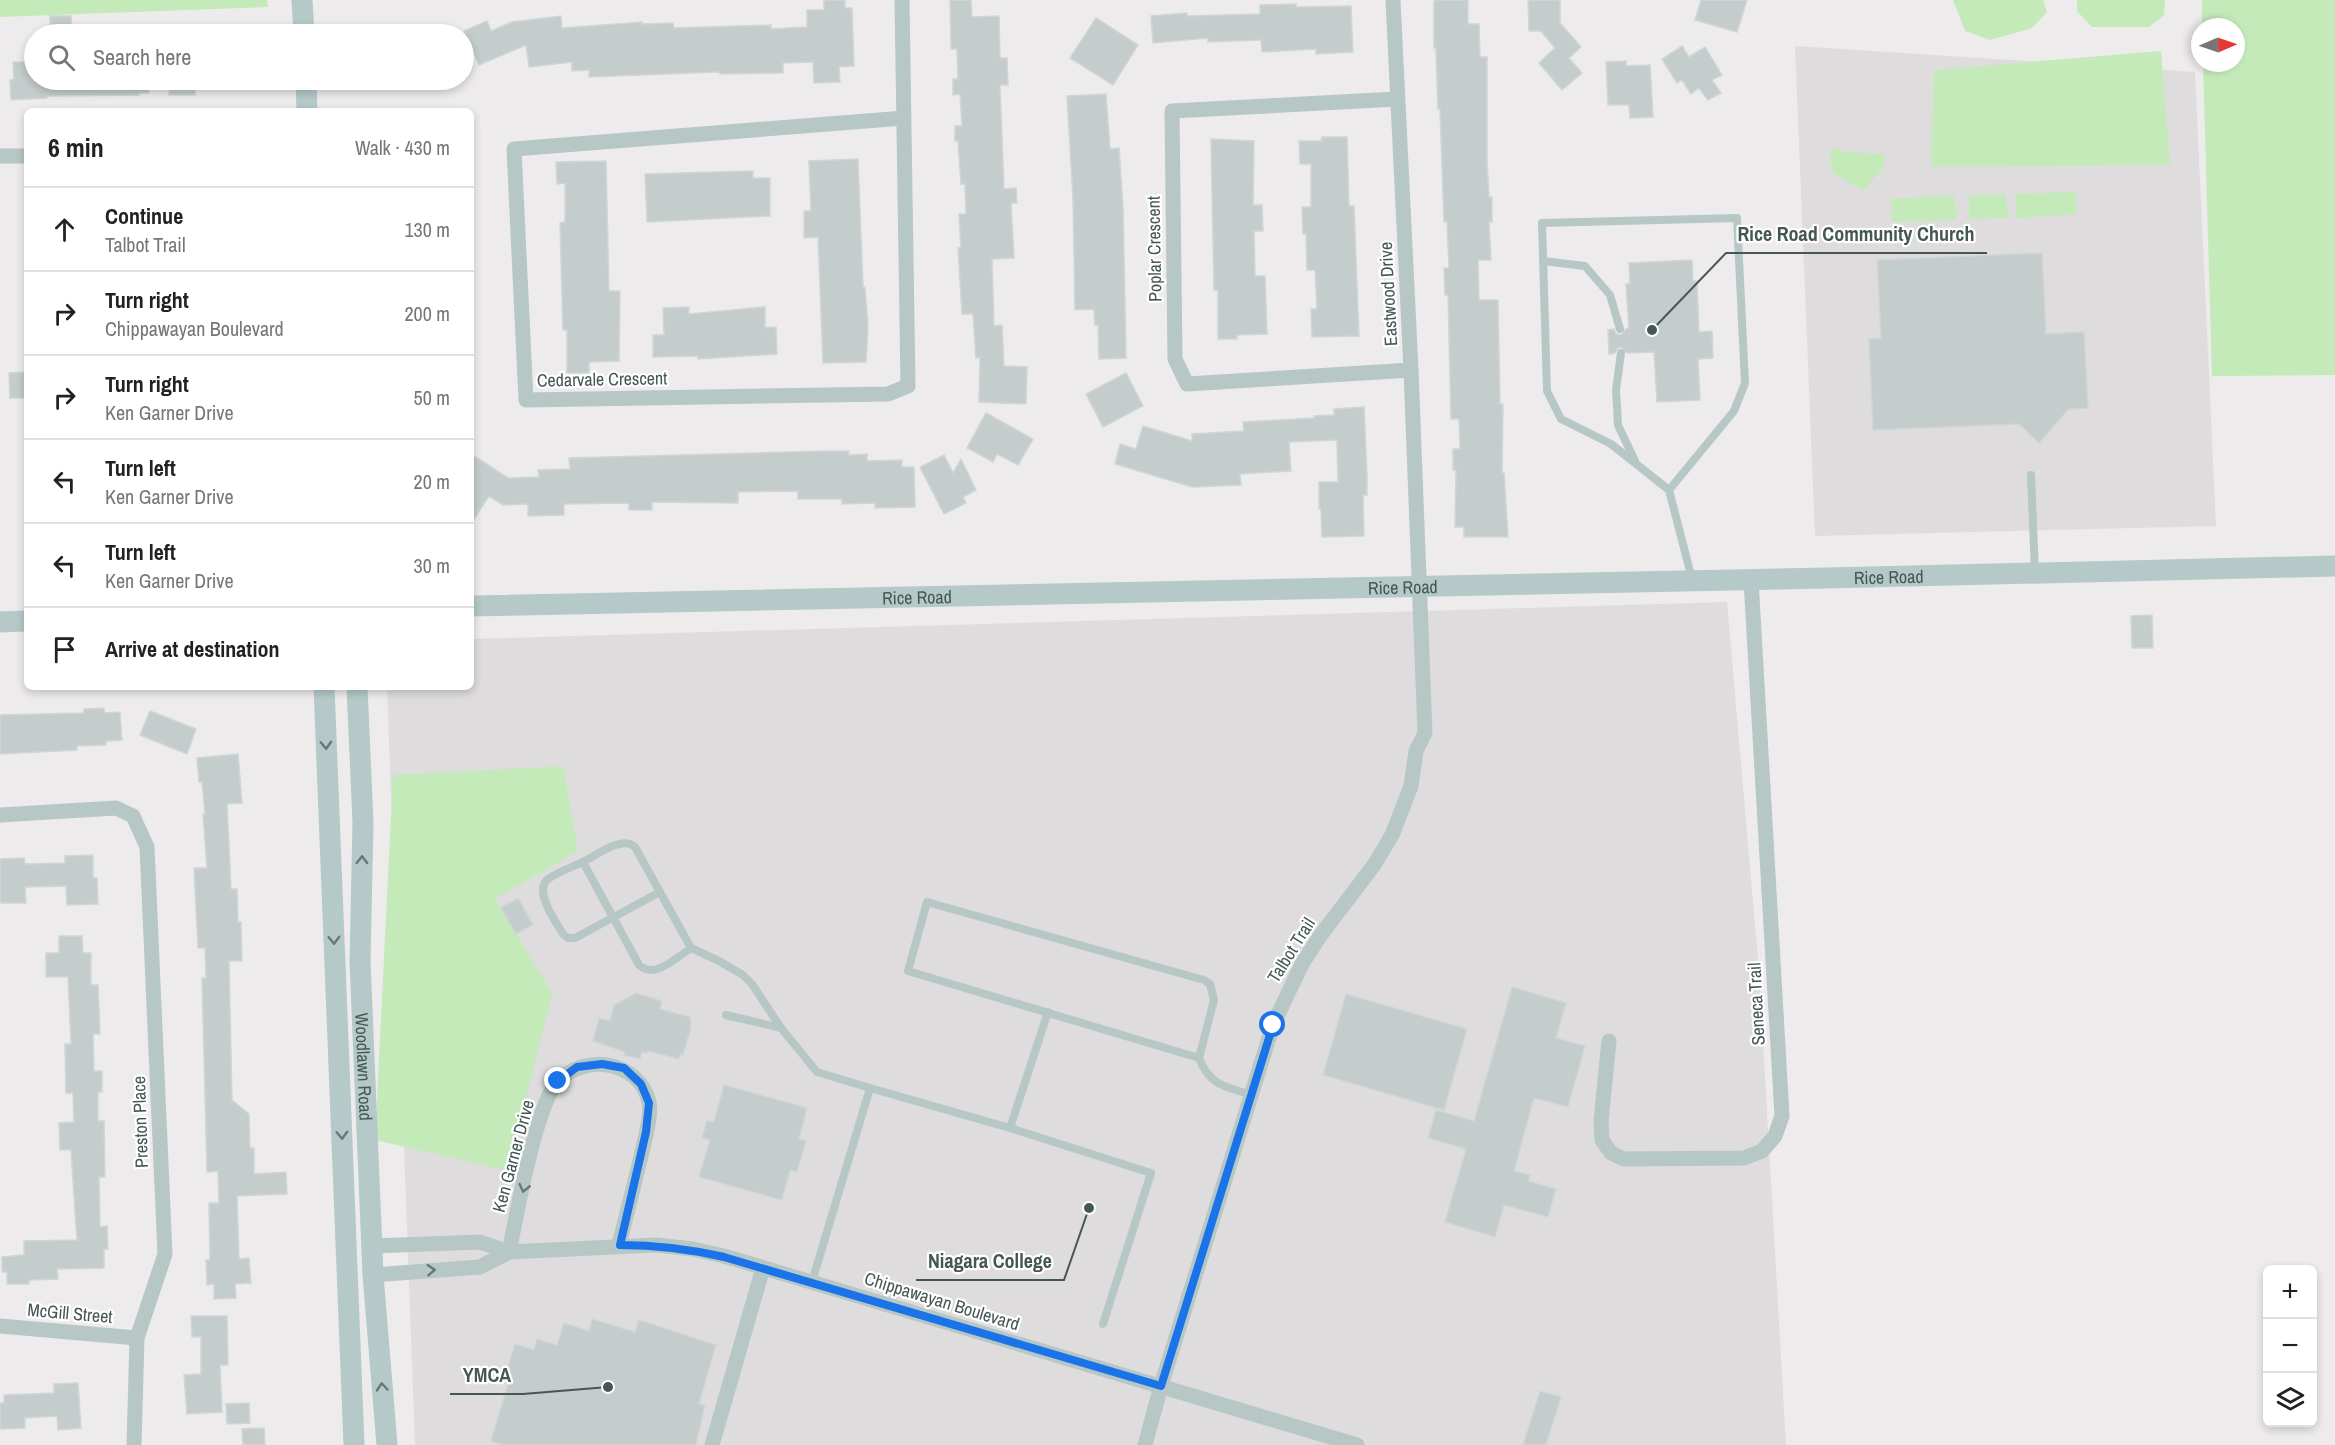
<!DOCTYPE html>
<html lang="en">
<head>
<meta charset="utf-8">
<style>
	body { margin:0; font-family:"Archivo Narrow",sans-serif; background:#f2f2f2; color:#222 }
	.controls { position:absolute; right:18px; bottom:18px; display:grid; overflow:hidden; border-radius:9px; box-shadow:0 3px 9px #0003 }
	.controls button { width:54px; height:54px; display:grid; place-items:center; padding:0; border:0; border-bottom:2px solid #e0e0e0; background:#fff; color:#222; font:30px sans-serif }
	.compass { position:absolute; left:2191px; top:18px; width:54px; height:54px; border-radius:50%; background:#fff; box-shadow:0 3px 9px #0003; rotate:88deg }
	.stop { position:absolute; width:18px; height:18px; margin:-14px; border:4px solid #1a73e8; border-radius:50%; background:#fff }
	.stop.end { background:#1a73e8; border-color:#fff; box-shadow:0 2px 6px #0008 }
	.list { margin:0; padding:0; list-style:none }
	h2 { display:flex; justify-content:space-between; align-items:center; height:78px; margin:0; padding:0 24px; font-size:26px }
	h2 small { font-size:20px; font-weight:400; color:#767676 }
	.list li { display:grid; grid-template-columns:39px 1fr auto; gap:18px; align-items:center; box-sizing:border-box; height:84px; padding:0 24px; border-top:2px solid #e0e0e0 }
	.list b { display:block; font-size:22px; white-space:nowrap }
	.list p { margin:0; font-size:20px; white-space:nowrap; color:#767676 }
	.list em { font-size:20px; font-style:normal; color:#767676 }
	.icon { flex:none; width:33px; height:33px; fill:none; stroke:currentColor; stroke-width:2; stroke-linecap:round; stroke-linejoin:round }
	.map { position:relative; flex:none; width:2335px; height:1445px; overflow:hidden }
	.search { position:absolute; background:#fff; box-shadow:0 3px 9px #0003; left:24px; top:24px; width:450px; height:66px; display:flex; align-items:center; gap:15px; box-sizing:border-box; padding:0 21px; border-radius:33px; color:#767676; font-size:22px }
	.panel { position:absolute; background:#fff; box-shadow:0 3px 9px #0003; left:24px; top:108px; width:450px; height:582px; border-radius:9px }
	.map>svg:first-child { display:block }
</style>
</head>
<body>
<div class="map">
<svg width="2335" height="1445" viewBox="0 0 2335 1445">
	<rect width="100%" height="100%" fill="#eeebed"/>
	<g fill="#dfdcde">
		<polygon points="1795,46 2195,72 2216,526 1815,536"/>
		<polygon points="1727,602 1759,971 1786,1445 415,1445 387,687 471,687 471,639"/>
	</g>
	<g fill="#c5eaba">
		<polygon points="0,0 267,0 268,7 0,17"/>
		<polygon points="1953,0 2043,0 2047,12 2032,28 1990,40 1965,31"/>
		<polygon points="2077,0 2165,0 2164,15 2149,27 2092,27 2077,11"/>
		<polygon points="2202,0 2335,0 2335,375 2212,376 2203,63 2236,63 2236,27 2202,27"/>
		<polygon points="2161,51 2170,165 1931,167 1934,70"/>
		<polygon points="1839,148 1844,152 1885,154 1883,168 1863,191 1832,172 1830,152"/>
		<polygon points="2076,192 2076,214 2016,218 2016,194"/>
		<polygon points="2006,194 2008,218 1969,219 1969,196"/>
		<polygon points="1954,195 1957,220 1892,222 1891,199"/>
		<polygon points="563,766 578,851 495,899 552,993 508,1171 375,1140 393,775"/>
	</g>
	<g fill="#c5cccc" stroke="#cfd6d7" stroke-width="1.5">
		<polygon points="824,0 845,0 845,8 852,8 854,66 839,67 840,82 814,83 813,62 783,63 783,73 720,74 719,72 589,77 589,70 572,71 572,62 529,67 526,45 479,65 464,31 487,21 491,31 512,22 561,16 562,28 642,22 642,24 673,23 674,28 771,25 771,29 807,27 807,10 824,10"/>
		<polygon points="950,0 971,0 972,17 999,16 1000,58 1007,58 1008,85 1000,85 1004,189 1016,188 1017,203 1011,203 1014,258 992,259 994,326 1002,325 1004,366 1027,367 1026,404 979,402 980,357 976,358 973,314 962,314 958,248 961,248 959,214 966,214 965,184 961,184 958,141 955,141 955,126 962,126 960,94 953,95 953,79 958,79 957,49 951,49"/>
		<polygon points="1434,0 1468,0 1468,24 1479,24 1480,57 1487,57 1487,162 1489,197 1492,197 1492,222 1489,222 1491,260 1478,260 1479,300 1498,300 1500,404 1503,404 1502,473 1504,473 1508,537 1464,537 1464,527 1455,527 1456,470 1453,470 1453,449 1460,449 1459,419 1451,419 1448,295 1445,295 1444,268 1449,268 1447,222 1444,222 1440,109 1438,109 1436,48 1434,48"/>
		<polygon points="1528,0 1560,0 1560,23 1581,47 1569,58 1582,73 1562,90 1539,63 1555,48 1541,31 1529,31"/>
		<polygon points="1701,0 1747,0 1737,32 1695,20"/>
		<polygon points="1296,4 1296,7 1351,6 1353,52 1316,54 1316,49 1262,52 1261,40 1208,42 1208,38 1153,43 1151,16 1187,13 1187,16 1260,14 1260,5"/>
		<polygon points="50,16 71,16 72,34 50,34"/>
		<polygon points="1096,18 1138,45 1113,85 1070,58"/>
		<polygon points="1682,46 1689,57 1705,47 1722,75 1712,80 1721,93 1708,100 1699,88 1691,94 1682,80 1677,83 1662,59"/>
		<polygon points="1626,61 1626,66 1650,65 1653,117 1630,118 1629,105 1608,105 1606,62"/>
		<polygon points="13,62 34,62 34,80 149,80 149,93 139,93 139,95 47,96 47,98 11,100 10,80 14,80"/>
		<rect x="169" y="80" width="26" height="15"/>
		<polygon points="1106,94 1110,149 1119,148 1123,207 1126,358 1099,359 1098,325 1095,325 1094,309 1075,310 1073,199 1067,96"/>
		<polygon points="1322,137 1347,137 1349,206 1354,206 1359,336 1312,337 1311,309 1317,309 1315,270 1307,270 1306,234 1303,234 1302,207 1311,207 1311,164 1300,164 1299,141 1321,141"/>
		<polygon points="1211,139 1254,141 1253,205 1262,205 1263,231 1254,231 1255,276 1265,276 1267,334 1237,335 1237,339 1218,339 1218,290 1214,290"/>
		<polygon points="858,159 863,287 865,287 868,328 866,362 823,363 818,237 804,238 804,211 811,211 809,161"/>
		<polygon points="606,161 609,291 620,291 619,361 589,362 589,373 567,373 567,330 563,330 560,223 565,222 565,183 557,184 556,162"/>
		<polygon points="753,171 753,178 770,178 770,216 647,222 645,174"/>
		<polygon points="2042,253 2046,334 2084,332 2088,408 2069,409 2039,443 2019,424 1873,430 1869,339 1881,338 1877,260"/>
		<polygon points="1692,260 1693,281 1697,281 1699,332 1712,331 1713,358 1698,359 1700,400 1657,402 1654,352 1627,353 1621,347 1617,349 1615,353 1609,354 1608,330 1614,329 1616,334 1621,335 1626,329 1629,328 1626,284 1630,284 1629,263"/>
		<polygon points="689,307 689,314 765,307 765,328 776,327 777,354 698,359 698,356 653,357 653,335 664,335 663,308"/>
		<polygon points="27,372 27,398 10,398 9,373"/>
		<polygon points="1126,373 1143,406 1103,427 1086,394"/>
		<polygon points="1364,407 1367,477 1367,495 1363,495 1364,536 1322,537 1321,509 1319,509 1319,482 1338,482 1337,440 1289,442 1291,471 1240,474 1241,485 1192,487 1115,464 1120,444 1136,449 1143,426 1192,441 1192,434 1244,431 1243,422 1314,418 1314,416 1334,415 1334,409"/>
		<polygon points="986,413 1033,439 1018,465 997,454 993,462 967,448"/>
		<polygon points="828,451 849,451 849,455 867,454 867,461 902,460 902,467 914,467 915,507 875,508 875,503 842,504 842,499 798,499 798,491 738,492 738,503 652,502 652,510 629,510 629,503 564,504 564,515 528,516 528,504 503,505 489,496 471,524 471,454 508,478 539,477 538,470 570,469 569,458"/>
		<polygon points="944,455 953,473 961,459 976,490 963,497 966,503 944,514 920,467"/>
		<polygon points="2152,615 2153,648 2132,648 2131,616"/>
		<polygon points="104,708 104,713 120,712 122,740 106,741 106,745 77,746 77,750 0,754 0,715 84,713 84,709"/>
		<polygon points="150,711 196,729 187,754 140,735"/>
		<polygon points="238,754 242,803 227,804 231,889 237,889 238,922 241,922 242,961 229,961 232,1100 249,1114 250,1148 254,1148 254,1174 286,1172 287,1194 237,1196 239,1259 249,1258 251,1283 235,1284 236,1298 214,1299 214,1284 207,1285 206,1260 210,1260 209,1203 219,1203 218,1171 207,1172 202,978 206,978 205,948 198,948 194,868 207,868 203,814 205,814 202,782 199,782 197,758"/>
		<polygon points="93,855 93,878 97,878 98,904 67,905 66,886 25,887 26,903 0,903 0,859 24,858 25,864 65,863 65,856"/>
		<polygon points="518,898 533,925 516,934 501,908"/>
		<polygon points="59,936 82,936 83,953 91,953 91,985 98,985 100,1034 93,1034 94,1071 102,1071 102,1092 98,1092 98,1121 104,1121 105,1177 99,1177 100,1227 107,1226 108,1249 104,1249 104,1268 57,1269 58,1279 29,1280 29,1284 7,1284 7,1272 2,1272 2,1257 24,1255 24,1241 77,1240 71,1150 60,1150 59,1123 74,1122 73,1093 66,1093 65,1044 71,1044 68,977 46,977 46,953 59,953"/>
		<polygon points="1512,987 1566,1003 1556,1038 1585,1046 1568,1107 1534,1098 1514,1171 1530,1175 1528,1181 1556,1189 1548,1217 1504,1205 1495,1237 1445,1222 1466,1149 1428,1138 1436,1110 1474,1121"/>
		<polygon points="636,993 662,1001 660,1009 690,1017 691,1028 683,1055 680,1054 679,1059 648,1051 647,1053 642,1052 640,1059 624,1055 625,1052 593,1041 599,1018 610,1021 614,1005"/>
		<polygon points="1346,994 1467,1029 1444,1110 1323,1075"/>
		<polygon points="724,1085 807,1108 799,1139 806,1141 797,1172 790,1170 782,1200 699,1177 710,1140 702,1138 707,1121 714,1122"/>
		<polygon points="191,1316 227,1316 228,1365 220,1365 222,1412 187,1414 184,1375 201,1374 201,1337 192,1337"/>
		<polygon points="592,1319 635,1332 639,1320 716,1345 699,1404 705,1405 696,1445 504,1445 491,1441 510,1377 505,1376 515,1344 534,1350 537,1339 557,1345 564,1323 589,1331"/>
		<polygon points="78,1383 81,1428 58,1430 57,1416 25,1418 25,1428 0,1429 0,1403 4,1403 4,1395 54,1393 54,1384"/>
		<polygon points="1540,1391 1561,1397 1546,1445 1523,1445"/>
		<polygon points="249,1403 250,1423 227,1424 226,1404"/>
		<polygon points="264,1428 265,1445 243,1445 242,1429"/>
	</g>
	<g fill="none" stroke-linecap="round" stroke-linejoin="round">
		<g stroke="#b7c7c5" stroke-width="8">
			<polyline points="1543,261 1585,266 1610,295 1620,329"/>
			<polyline points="1621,353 1616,390 1618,425 1635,461"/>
			<polyline points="2031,475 2035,572"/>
			<polyline points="1669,490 1611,444 1561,419 1547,391 1542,223 1737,218 1745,383 1734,411 1669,490 1692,579"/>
			<path d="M583 862C572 867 558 872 548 879 533 891 556 922 563 934L568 938H575L660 892"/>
			<path d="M691 948C677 957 654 980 639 965L583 862C597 855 622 835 635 847L691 948 719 961 743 975 752 984 781 1028 817 1072 870 1088"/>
			<polyline points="1048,1012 1010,1128 1151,1173 1103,1324"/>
			<polyline points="726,1015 781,1028"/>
			<path d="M1199 1058 1214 1000 1210 984 1204 980 927 902 908 971 1199 1058C1210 1086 1225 1086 1251 1095"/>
			<polyline points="812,1282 870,1088 1010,1128"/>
		</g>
		<g stroke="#b7c7c5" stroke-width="15">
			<polyline points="902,0 908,386 888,394 526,400 514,149 904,118"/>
			<polyline points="1397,99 1172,111 1175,359 1187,384 1411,370"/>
			<polyline points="0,156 27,156"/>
			<polyline points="0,815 116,808 133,816 147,847 165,1254 137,1338 134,1445"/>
			<polyline points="1609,1041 1601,1121 1602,1140 1611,1153 1624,1159 1744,1158 1762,1151 1775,1136 1782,1116 1751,580"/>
			<polyline points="372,1246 480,1242 509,1252 656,1245 693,1249 724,1256 1357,1445"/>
			<path d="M509 1252C517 1214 535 1107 558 1081 571 1068 591 1062 608 1065 628 1069 644 1081 649 1102 652 1117 644 1142 641 1156 634 1186 626 1216 619 1245"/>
			<polyline points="373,1275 480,1267 509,1252"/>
			<polyline points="0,1326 137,1338"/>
			<polyline points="712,1445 763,1268"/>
			<polyline points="1145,1445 1161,1386 1273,1025 1302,964 1320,936 1374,865 1392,835 1411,786 1416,751 1425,733 1411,370 1393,0"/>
		</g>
		<g stroke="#b4c9c8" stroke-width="21">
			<polyline points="302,0 304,34"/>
			<polyline points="306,80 307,111"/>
			<path id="s1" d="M471 606 1827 578 2335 566"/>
			<polyline points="0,622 27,621"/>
			<polyline points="324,687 354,1445"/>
			<path id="s2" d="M357 687 363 823 360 961 373 1275 387 1445"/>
		</g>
	</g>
	<defs><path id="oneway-chevron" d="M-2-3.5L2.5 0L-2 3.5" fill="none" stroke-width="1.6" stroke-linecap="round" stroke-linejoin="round" transform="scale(1.5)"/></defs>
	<g stroke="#667977">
		<use href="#oneway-chevron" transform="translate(326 745) rotate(88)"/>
		<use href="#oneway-chevron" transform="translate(362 860) rotate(-89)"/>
		<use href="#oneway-chevron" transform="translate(334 940) rotate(88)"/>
		<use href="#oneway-chevron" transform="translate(342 1135) rotate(88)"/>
		<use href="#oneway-chevron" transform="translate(382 1387) rotate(-95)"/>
	</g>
	<g stroke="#677976">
		<use href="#oneway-chevron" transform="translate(524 1188) rotate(103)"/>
		<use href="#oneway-chevron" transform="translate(431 1270) rotate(-4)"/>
	</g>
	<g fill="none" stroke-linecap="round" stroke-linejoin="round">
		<path stroke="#1a73e8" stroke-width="8" d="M558 1081 577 1067 602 1064 624 1068 641 1084 649 1103 646 1132 620 1245C656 1245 689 1249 724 1257L1161 1386 1273 1025"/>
	</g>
	<g text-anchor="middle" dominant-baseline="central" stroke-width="4.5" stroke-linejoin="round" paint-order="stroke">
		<g font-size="18" fill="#455754" stroke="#fff">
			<text transform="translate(1154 249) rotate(-91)">Poplar Crescent</text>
			<text transform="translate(1388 294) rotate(-93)">Eastwood Drive</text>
			<text transform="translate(602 379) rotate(-1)">Cedarvale Crescent</text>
			<text stroke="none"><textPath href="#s1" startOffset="1418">Rice Road</textPath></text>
			<text stroke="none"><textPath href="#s1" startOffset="932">Rice Road</textPath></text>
			<text stroke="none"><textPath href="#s1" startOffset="446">Rice Road</textPath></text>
			<text transform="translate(1291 950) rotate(-58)">Talbot Trail</text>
			<text transform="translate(1756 1004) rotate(-93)">Seneca Trail</text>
			<text stroke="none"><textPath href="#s2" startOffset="380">Woodlawn Road</textPath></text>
			<text transform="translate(140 1122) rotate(-92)">Preston Place</text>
			<text transform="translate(513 1156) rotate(-75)">Ken Garner Drive</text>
			<text transform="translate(942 1301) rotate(17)">Chippawayan Boulevard</text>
			<text transform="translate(70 1313) rotate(5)">McGill Street</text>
		</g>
	</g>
	<path fill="none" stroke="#455754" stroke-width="2" d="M1652 330L1726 253H1987M1089 1208L1064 1280H916M608 1387L523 1394H450"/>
	<g fill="#455754" stroke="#fff" stroke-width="2">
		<circle cx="1652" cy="330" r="6"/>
		<circle cx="1089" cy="1208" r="6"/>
		<circle cx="608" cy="1387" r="6"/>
	</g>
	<g font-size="20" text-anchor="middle" font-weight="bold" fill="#455754" stroke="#fff" stroke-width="4.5" stroke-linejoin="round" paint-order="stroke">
		<text x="1856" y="241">Rice Road Community Church</text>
		<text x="990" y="1268">Niagara College</text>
		<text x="487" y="1382">YMCA</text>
	</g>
</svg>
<div class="controls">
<button>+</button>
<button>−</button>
<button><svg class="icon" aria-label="layers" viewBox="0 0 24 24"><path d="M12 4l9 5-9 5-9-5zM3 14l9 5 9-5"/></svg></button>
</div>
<svg class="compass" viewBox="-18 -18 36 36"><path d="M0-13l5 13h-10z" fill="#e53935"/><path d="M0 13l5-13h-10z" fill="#767676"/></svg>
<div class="stop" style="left:1273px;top:1025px"></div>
<div class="stop end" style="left:558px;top:1081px"></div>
<div class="search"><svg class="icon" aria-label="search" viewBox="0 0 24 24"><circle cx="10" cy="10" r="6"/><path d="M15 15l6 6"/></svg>Search here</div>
<section class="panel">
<h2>6 min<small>Walk · 430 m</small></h2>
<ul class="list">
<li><svg class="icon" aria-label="ahead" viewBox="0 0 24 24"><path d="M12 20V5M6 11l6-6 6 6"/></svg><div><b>Continue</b><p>Talbot Trail</p></div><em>130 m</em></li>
<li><svg class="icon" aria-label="right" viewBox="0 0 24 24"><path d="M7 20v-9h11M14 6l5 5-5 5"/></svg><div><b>Turn right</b><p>Chippawayan Boulevard</p></div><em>200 m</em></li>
<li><svg class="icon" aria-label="right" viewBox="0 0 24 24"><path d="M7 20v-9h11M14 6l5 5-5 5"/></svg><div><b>Turn right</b><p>Ken Garner Drive</p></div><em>50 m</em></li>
<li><svg class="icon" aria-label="left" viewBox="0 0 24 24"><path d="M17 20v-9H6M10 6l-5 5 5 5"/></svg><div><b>Turn left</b><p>Ken Garner Drive</p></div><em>20 m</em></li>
<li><svg class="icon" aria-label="left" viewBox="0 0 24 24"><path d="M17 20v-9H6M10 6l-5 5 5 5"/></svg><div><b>Turn left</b><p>Ken Garner Drive</p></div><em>30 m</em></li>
<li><svg class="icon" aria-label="arrive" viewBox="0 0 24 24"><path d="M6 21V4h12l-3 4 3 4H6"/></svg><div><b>Arrive at destination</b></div></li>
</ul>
</section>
</div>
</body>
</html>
